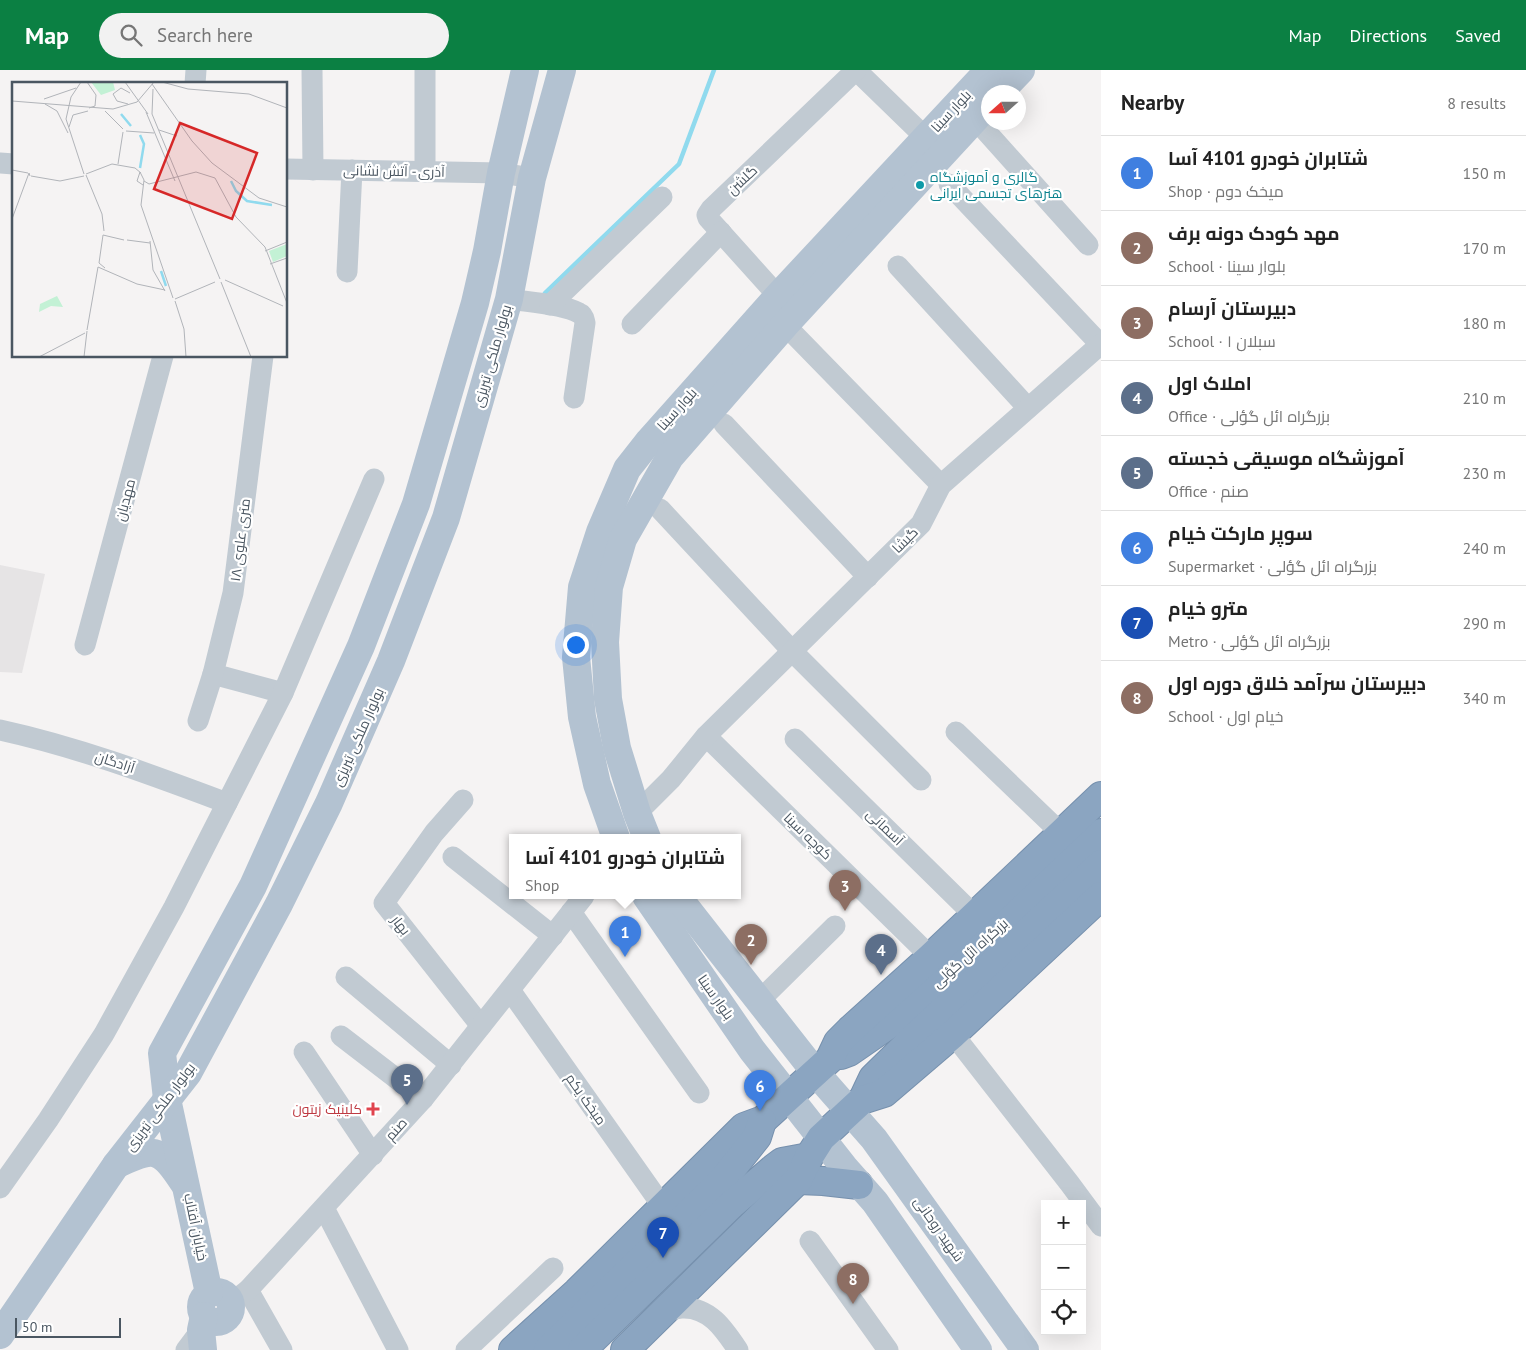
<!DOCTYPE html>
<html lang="en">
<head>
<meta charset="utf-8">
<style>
	body { margin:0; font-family:"PT Sans",Cairo,sans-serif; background:#f2f2f2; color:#222 }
	.controls { position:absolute; right:15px; bottom:15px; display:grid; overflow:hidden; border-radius:0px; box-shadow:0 5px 20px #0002 }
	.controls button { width:45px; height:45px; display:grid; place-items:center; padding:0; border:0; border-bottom:1px solid #e0e0e0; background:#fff; color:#222; font:25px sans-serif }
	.compass { position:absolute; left:981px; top:15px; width:45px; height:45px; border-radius:50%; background:#fff; box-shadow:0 5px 20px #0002; rotate:249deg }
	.scale { position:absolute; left:15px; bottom:12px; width:106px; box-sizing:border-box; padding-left:5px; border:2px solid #4a5661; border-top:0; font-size:14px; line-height:18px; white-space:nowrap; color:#4a5661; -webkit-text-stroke:4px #fff; paint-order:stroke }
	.you { position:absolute; left:575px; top:574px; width:18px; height:18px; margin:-12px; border:4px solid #fff; border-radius:50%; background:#1a73e8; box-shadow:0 0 0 8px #1a73e833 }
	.badge { display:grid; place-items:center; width:32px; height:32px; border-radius:50%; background:#0b8043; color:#fff; font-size:16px; font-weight:700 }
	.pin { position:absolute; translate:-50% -41px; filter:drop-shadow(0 1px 2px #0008) }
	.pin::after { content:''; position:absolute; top:26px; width:18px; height:15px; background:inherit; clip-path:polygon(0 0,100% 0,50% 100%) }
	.popup { position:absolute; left:509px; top:764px; width:232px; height:65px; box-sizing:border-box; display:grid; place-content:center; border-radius:0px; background:#fff; filter:drop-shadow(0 1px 4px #0005); font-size:16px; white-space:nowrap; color:#767676 }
	.popup b { font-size:19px; color:#222 }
	.popup::after { content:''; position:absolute; left:50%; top:100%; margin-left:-10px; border:10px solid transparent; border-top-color:#fff }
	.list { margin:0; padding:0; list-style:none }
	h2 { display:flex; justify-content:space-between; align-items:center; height:65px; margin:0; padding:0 20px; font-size:21px }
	h2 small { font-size:16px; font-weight:400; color:#767676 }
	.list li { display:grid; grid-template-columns:32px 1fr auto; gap:15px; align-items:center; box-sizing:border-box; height:75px; padding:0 20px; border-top:1px solid #e0e0e0 }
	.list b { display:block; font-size:19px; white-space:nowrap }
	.list p { margin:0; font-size:16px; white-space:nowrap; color:#767676 }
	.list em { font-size:16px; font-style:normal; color:#767676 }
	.icon { flex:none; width:28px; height:28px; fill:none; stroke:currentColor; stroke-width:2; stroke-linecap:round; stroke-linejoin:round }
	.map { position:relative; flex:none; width:1101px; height:1280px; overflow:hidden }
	header { display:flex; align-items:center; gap:30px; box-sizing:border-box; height:70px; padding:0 25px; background:#0b8043; color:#fff }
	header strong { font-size:24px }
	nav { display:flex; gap:28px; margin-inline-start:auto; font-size:18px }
	.search { width:350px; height:45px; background:#f2f2f2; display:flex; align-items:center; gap:12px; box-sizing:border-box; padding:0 18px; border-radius:28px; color:#767676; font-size:19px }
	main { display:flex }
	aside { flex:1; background:#fff }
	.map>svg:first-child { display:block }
</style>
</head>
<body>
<header>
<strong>Map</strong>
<div class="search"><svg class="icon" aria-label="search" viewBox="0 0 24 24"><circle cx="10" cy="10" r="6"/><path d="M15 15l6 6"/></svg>Search here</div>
<nav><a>Map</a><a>Directions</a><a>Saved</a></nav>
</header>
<main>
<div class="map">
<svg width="1101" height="1280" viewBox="0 0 1101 1280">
	<rect width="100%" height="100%" fill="#f5f3f3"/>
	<polygon fill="#e6e4e5" points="0,495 45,504 22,603 0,602"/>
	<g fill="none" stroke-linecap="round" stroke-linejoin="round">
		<polyline stroke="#90daee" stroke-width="4.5" points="545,223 679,94 714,0"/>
		<defs>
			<g id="highway">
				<polyline points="841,985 849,982 904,944 1101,763"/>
				<polyline points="864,1027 873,1008 919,963 1101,794"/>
				<polyline points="798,1110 823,1111 859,1115"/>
				<polyline points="513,1280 577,1222 744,1057 763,1050 830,989 838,972 850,960 931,887 1101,726"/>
				<polyline points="548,1280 722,1111 757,1067 762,1051"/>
				<polyline points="582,1280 731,1135 774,1098 782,1092 809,1087"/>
				<polyline points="625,1280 798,1110 809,1087 821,1068 862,1030 884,1023 953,964 1101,826"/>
			</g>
		</defs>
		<use href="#highway" stroke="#7690ad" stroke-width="30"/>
		<g stroke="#c1cad2" stroke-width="21">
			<polyline points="312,0 313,100"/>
			<polyline points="856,0 926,68"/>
			<polyline points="195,14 196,0"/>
			<polyline points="975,49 1088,175"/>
			<polyline points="0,93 14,94"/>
			<polyline points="286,99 501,103 532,108"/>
			<polyline points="425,102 425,0"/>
			<polyline points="949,114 1100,274"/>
			<polyline points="898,196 1028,338"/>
			<polyline points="347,202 352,100"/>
			<polyline points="778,226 708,148 707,145 711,139 856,0"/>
			<path d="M509 229C528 232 563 234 579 243 584 245 584 249 585 253L574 328"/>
			<polyline points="550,235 662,127"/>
			<polyline points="632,254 721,162"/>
			<polyline points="785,255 941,415"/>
			<polyline points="724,354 868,507"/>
			<polyline points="660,439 793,582 921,710"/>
			<polyline points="85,575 163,286"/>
			<polyline points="213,604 283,623"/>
			<polyline points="198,651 213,604 233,523 263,286"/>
			<path d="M0 660C78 677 152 705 227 733"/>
			<polyline points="956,662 1061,763"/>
			<polyline points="706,666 931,887"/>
			<polyline points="795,669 975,846"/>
			<polyline points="463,730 434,763 384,833 481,956"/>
			<polyline points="637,743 671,709 706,666 921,454 941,415 1101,274"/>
			<polyline points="453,787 553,866"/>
			<polyline points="571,842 699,1023"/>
			<polyline points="346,907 451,995"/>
			<polyline points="510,920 663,1137"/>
			<polyline points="759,931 835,856"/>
			<polyline points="953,964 1070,1114 1101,1156"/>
			<polyline points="341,966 423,1029"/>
			<polyline points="304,982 373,1085"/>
			<polyline points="0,1118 48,1050 104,964 174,837 283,623 374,409"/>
			<polyline points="324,1138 398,1280"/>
			<polyline points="810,1171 888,1280"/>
			<polyline points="248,1220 282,1280"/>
			<polyline points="231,1233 248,1220 423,1029 584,826"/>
			<path d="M663 1245C669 1240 673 1239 681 1238 709 1236 724 1259 738 1280"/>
			<polyline points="186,1280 201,1260"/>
			<polyline points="466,1280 553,1198"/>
		</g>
		<g stroke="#b3c2d1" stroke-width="28">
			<polyline points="1000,22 1021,0"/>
			<polyline points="616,768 597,714 582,647 576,587 582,517 600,462 627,399 649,371 778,226 989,0"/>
			<polyline points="647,768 637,743 617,678 608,629 605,572 609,517 623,469 670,387 785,255 988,35"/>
			<polyline points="646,826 752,980 844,1097 875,1132 978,1280"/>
			<polyline points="677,826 815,1002 874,1069 1025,1280"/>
			<path d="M116 1095C153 1077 160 1076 183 1112"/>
			<circle cx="216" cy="1237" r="15"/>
			<polyline points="209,1223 167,1029 162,983 253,816 361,576 416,434 475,233 487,181 501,103 525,0"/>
			<polyline points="0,1265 116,1095 188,1003 279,834 329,733 391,591 446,448 509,229 532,108 562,0"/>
			<polyline points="203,1280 201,1260 204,1246"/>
		</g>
		<use href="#highway" stroke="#8ba5c1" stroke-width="28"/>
	</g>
	<circle fill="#0f9aa8" stroke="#fff" stroke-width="2" cx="920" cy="115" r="5"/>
	<path fill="#e0444e" stroke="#fff" stroke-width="2" d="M370.5 1031.5h5v5h5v5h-5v5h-5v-5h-5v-5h5z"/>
	<g text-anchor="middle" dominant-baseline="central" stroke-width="4.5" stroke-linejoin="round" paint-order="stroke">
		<g font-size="14" fill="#4a5661" stroke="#fff">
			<text transform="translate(951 41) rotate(-47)">بلوار سینا</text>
			<text transform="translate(394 101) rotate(1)">آذرى - آتش نشانى</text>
			<text transform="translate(742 110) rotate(-44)">گلشن</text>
			<text transform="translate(492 286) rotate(-74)">بولوار ملکی تبریزی</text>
			<text transform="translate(677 339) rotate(-48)">بلوار سینا</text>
			<text transform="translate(125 430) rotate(-75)">مهدیان</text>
			<text transform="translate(240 470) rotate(-83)">۱۸ متری علوی</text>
			<text transform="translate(905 470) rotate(-45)">گیشا</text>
			<text transform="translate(358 667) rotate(-66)">بولوار ملکی تبریزی</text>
			<text transform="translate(115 692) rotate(18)">آزادگان</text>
			<text transform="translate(885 757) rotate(44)">آسمانی</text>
			<text transform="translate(808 766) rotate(44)">کوچه سینا</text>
			<text transform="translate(401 855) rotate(52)">بهار</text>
			<text transform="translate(970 883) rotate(-42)">بزرگراه ائل گؤلی</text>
			<text transform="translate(716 927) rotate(55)">بلوار سینا</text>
			<text transform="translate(586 1029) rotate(55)">میخک یکم</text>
			<text transform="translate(160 1037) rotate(-53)">بولوار ملکی تبریزی</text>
			<text transform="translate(396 1059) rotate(-48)">صنم</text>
			<text transform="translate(196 1157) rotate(78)">خیابان آفتاب</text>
			<text transform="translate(939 1159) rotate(55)">شهید روحانی</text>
		</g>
		<g font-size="14" fill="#0d838f" stroke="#fff" text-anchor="start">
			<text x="930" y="107">گالری و آموزشگاه<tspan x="930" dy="16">هنرهای تجسمی ایرانی</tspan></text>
		</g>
		<g font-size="14" fill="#be3a42" stroke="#fff" text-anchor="end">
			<text x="362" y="1039">کلینیک زیتون</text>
		</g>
	</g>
	<g transform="translate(12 12)">
		<rect width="275" height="275" fill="#f5f3f3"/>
		<path d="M79 0H101L103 8 89 13ZM275 162V174L261 180 257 169ZM45 214 51 225 39 224 27 230 28 222Z" fill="#c3f1d5"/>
		<path fill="none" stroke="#90daee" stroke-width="2.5" d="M109 32 119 44M128 53 132 62 128 86M219 99 224 109 235 119 260 123M149 189 154 204"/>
		<path fill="none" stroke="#b1b4b9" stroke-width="1" d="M69 0 59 15 54 37 72 92M75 0 84 13 83 24 77 26M113 0 136 32M150 0 176 7 237 12 275 26M140 2 180 59 200 81 247 116 275 125M141 7 140 32 208 197M32 17 64 6M0 19 101 27 125 20 142 0M33 22 45 29 56 51M116 22 105 19 101 12 109 6 118 11M93 29 111 47M134 30 163 99M57 45 61 33 76 29M147 48 165 54M114 49 142 51M106 82 111 50M0 88 16 91M74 92 100 82 123 86 129 91M74 93 90 132 92 149M19 94 48 99 72 94M132 99 137 102 184 90 203 96 224 135 253 165 275 221M131 103 125 99 128 90 132 98 129 123 161 216M0 137 17 91 18 94M91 153 87 181 93 186M91 153 112 158M115 158 138 161M138 159 141 188 153 209M253 169 275 160M258 182 275 176M213 198 271 224M209 200 239 275M163 217 203 200M163 219 172 247 174 275M75 248 86 185 125 202 153 208M27 275 73 251M72 275 75 249"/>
		<path fill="#d62828" fill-opacity="0.15" stroke="#d62828" stroke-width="2.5" d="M168 41 245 71 220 137 142 107Z"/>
		<rect width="275" height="275" fill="none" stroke="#4a5661" stroke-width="2.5"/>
	</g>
</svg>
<div class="controls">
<button>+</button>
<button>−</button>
<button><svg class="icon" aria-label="locate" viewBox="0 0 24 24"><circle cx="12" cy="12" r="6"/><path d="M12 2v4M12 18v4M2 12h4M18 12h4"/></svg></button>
</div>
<svg class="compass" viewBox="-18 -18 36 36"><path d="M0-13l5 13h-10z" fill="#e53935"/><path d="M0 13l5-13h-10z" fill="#767676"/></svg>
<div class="scale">50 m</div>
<div class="you"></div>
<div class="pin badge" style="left:625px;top:887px;background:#3f7fe0">1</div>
<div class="popup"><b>شتابران خودرو 4101 آسا</b>Shop</div>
<div class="pin badge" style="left:751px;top:895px;background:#8d6e63">2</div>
<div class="pin badge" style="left:845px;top:841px;background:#8d6e63">3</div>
<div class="pin badge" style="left:881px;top:905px;background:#5c6f8a">4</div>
<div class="pin badge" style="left:407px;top:1035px;background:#5c6f8a">5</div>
<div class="pin badge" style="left:760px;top:1041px;background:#3f7fe0">6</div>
<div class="pin badge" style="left:663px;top:1188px;background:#1a4fb4">7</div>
<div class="pin badge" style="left:853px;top:1234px;background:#8d6e63">8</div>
</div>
<aside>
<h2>Nearby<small>8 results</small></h2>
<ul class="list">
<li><span class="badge" style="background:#3f7fe0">1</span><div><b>شتابران خودرو 4101 آسا</b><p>Shop · میخک دوم</p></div><em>150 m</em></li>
<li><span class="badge" style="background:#8d6e63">2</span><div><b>مهد کودک دونه برف</b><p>School · بلوار سینا</p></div><em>170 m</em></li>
<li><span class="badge" style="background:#8d6e63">3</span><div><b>دبیرستان آرسام</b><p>School · سبلان ۱</p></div><em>180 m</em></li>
<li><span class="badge" style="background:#5c6f8a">4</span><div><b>املاک اول</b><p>Office · بزرگراه ائل گؤلی</p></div><em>210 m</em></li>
<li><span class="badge" style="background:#5c6f8a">5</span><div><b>آموزشگاه موسیقی خجسته</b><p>Office · صنم</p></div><em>230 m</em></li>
<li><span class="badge" style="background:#3f7fe0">6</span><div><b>سوپر مارکت خیام</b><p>Supermarket · بزرگراه ائل گؤلی</p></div><em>240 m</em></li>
<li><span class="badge" style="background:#1a4fb4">7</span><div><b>مترو خیام</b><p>Metro · بزرگراه ائل گؤلی</p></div><em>290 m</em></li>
<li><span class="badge" style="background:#8d6e63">8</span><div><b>دبیرستان سرآمد خلاق دوره اول</b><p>School · خیام اول</p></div><em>340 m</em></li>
</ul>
</aside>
</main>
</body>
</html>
